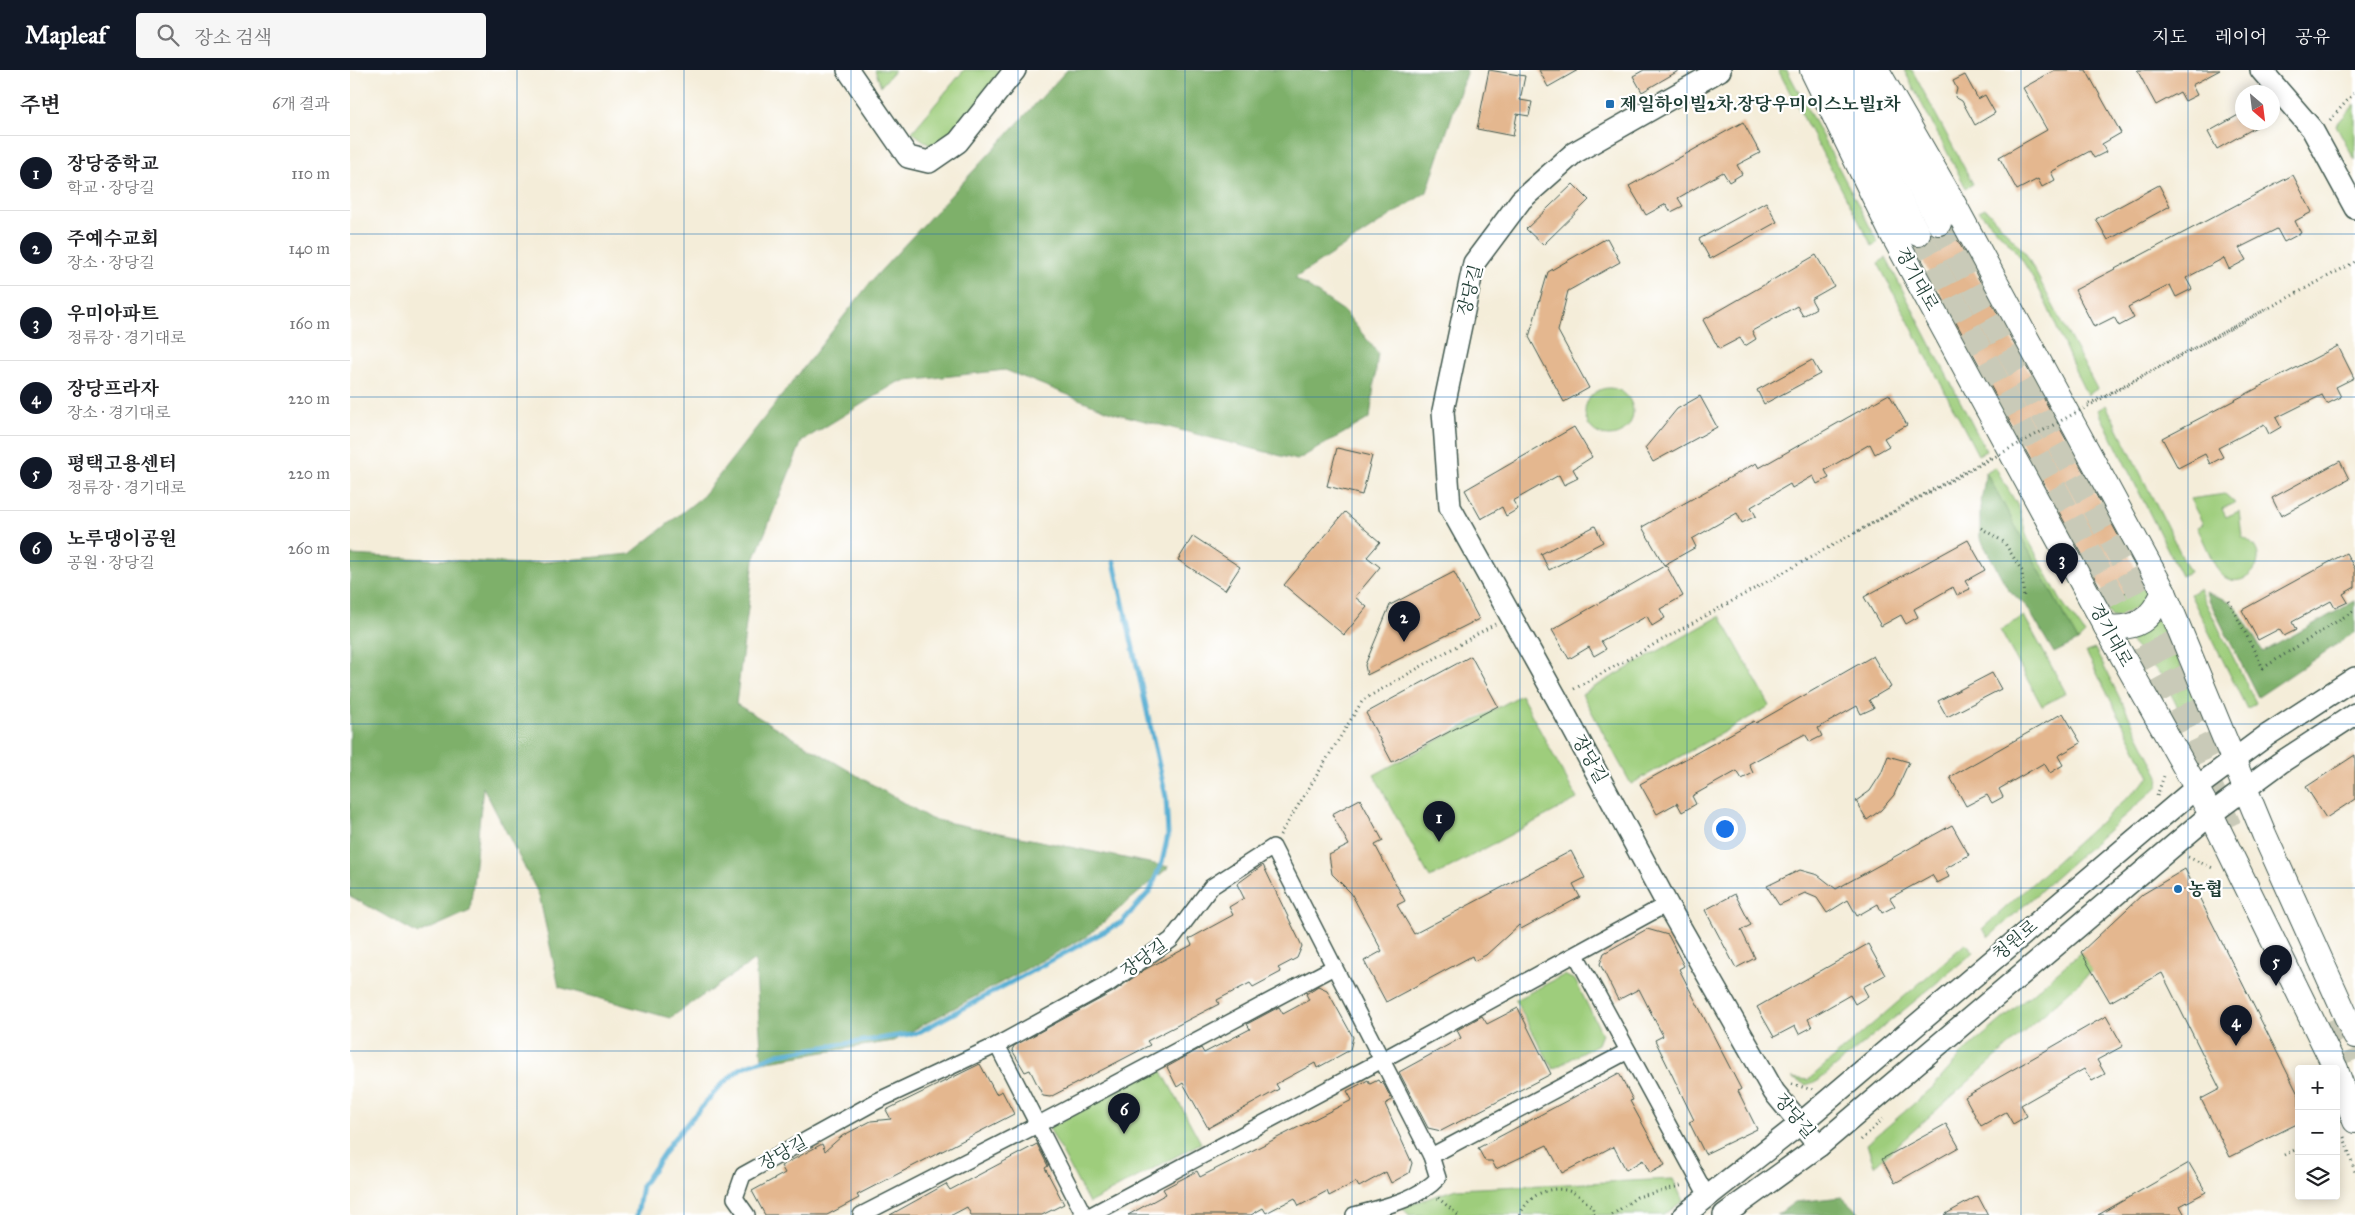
<!DOCTYPE html>
<html lang="ko">
<head>
<meta charset="utf-8">
<style>
	body { margin:0; font-family:"IM FELL Great Primer","Noto Serif KR",serif; background:#f6f6f6; color:#202124 }
	.controls { position:absolute; right:15px; bottom:15px; display:grid; overflow:hidden; border-radius:5px; box-shadow:0 2px 12px #0003 }
	.controls button { width:45px; height:45px; display:grid; place-items:center; padding:0; border:0; border-bottom:1px solid #e0e0e0; background:#fff; color:#202124; font:25px sans-serif }
	.compass { position:absolute; left:1885px; top:15px; width:45px; height:45px; border-radius:50%; background:#fff; box-shadow:0 2px 12px #0003; rotate:152deg }
	.you { position:absolute; left:1374px; top:758px; width:18px; height:18px; margin:-12px; border:4px solid #fff; border-radius:50%; background:#1a73e8; box-shadow:0 0 0 8px #1a73e833 }
	.badge { display:grid; place-items:center; width:32px; height:32px; border-radius:50%; background:#111827; color:#fff; font-size:16px; font-weight:700 }
	.pin { position:absolute; translate:-50% -41px; filter:drop-shadow(0 1px 2px #0008) }
	.pin::after { content:''; position:absolute; top:26px; width:18px; height:15px; background:inherit; clip-path:polygon(0 0,100% 0,50% 100%) }
	.list { margin:0; padding:0; list-style:none }
	h2 { display:flex; justify-content:space-between; align-items:center; height:65px; margin:0; padding:0 20px; font-size:21px }
	h2 small { font-size:16px; font-weight:400; color:#757577 }
	.list li { display:grid; grid-template-columns:32px 1fr auto; gap:15px; align-items:center; box-sizing:border-box; height:75px; padding:0 20px; border-top:1px solid #e0e0e0 }
	.list b { display:block; font-size:19px; white-space:nowrap }
	.list p { margin:0; font-size:16px; white-space:nowrap; color:#757577 }
	.list em { font-size:16px; font-style:normal; color:#757577 }
	.icon { flex:none; width:28px; height:28px; fill:none; stroke:currentColor; stroke-width:2; stroke-linecap:round; stroke-linejoin:round }
	.map { position:relative; flex:none; width:2005px; height:1145px; overflow:hidden }
	header { display:flex; align-items:center; gap:30px; box-sizing:border-box; height:70px; padding:0 25px; background:#111827; color:#fff }
	header strong { font-size:24px }
	nav { display:flex; gap:28px; margin-inline-start:auto; font-size:18px }
	.search { width:350px; height:45px; background:#f6f6f6; display:flex; align-items:center; gap:12px; box-sizing:border-box; padding:0 18px; border-radius:5px; color:#757577; font-size:19px }
	main { display:flex }
	aside { flex:1; background:#fff }
	.map>svg:first-child { display:block }
</style>
</head>
<body>
<header>
<strong>Mapleaf</strong>
<div class="search"><svg class="icon" aria-label="search" viewBox="0 0 24 24"><circle cx="10" cy="10" r="6"/><path d="M15 15l6 6"/></svg>장소 검색</div>
<nav><a>지도</a><a>레이어</a><a>공유</a></nav>
</header>
<main>
<aside>
<h2>주변<small>6개 결과</small></h2>
<ul class="list">
<li><span class="badge">1</span><div><b>장당중학교</b><p>학교 · 장당길</p></div><em>110 m</em></li>
<li><span class="badge">2</span><div><b>주예수교회</b><p>장소 · 장당길</p></div><em>140 m</em></li>
<li><span class="badge">3</span><div><b>우미아파트</b><p>정류장 · 경기대로</p></div><em>160 m</em></li>
<li><span class="badge">4</span><div><b>장당프라자</b><p>장소 · 경기대로</p></div><em>220 m</em></li>
<li><span class="badge">5</span><div><b>평택고용센터</b><p>정류장 · 경기대로</p></div><em>220 m</em></li>
<li><span class="badge">6</span><div><b>노루댕이공원</b><p>공원 · 장당길</p></div><em>260 m</em></li>
</ul>
</aside>
<div class="map">
<svg width="2005" height="1145" viewBox="0 0 2005 1145">
	<rect width="100%" height="100%" fill="#fff"/>
	<filter id="ink" filterUnits="userSpaceOnUse"><feTurbulence type="fractalNoise" baseFrequency=".02" numOctaves="2"/><feDisplacementMap in="SourceGraphic" scale="10" xChannelSelector="R" yChannelSelector="G"/><feConvolveMatrix kernelMatrix="1 2 1 2 8 2 1 2 1" color-interpolation-filters="sRGB"/></filter>
	<filter id="wash" filterUnits="userSpaceOnUse"><feTurbulence type="fractalNoise" baseFrequency=".0096" numOctaves="4" result="noise"/><feDisplacementMap in="SourceGraphic" scale="20" xChannelSelector="R" yChannelSelector="G"/><feGaussianBlur stdDeviation="1.12" result="paint"/><feColorMatrix in="noise" values="0 0 0 0 0 0 0 0 0 0 0 0 0 0 0 0 0 1.4 0 .05"/><feComposite in="paint" operator="in"/></filter>
	<g filter="url(#wash)">
		<rect width="100%" height="100%" fill="#f4edd9"/>
		<g fill="#9ecd7b" stroke="#5e8558">
			<polygon points="525,0 545,0 531,16"/>
			<polygon points="614,0 655,0 598,70 581,76 562,62"/>
			<polygon points="1428,0 1437,0 1528,172 1522,176"/>
			<polygon points="1554,0 1562,0 1623,114 1616,118"/>
			<polygon points="2005,34 2005,90 1986,55"/>
			<path d="M1635 138 1676 184 1747 319 1737 325C1714 281 1700 232 1672 190 1660 172 1643 157 1629 141Z"/>
			<polygon points="1536,188 1636,381 1628,385 1528,193"/>
			<circle cx="1259" cy="342" r="24"/>
			<polygon points="1756,335 1840,502 1831,506 1748,340"/>
			<polygon points="1645,397 1669,438 1677,467 1710,529 1735,564 1728,571 1707,539 1636,402"/>
			<path d="M1875 424 1885 433 1872 439 1876 447 1889 441 1892 467C1930 485 1892 528 1870 503 1864 496 1852 467 1847 457L1853 454 1840 429Z"/>
			<polygon points="1797,512 1802,523 1789,548 1762,547 1753,535"/>
			<polygon points="1849,519 1906,633 1897,639 1840,524"/>
			<polygon points="1812,539 1835,609 1849,636 1832,646 1812,606 1775,566"/>
			<polygon points="1370,546 1420,636 1281,714 1232,624"/>
			<polygon points="1674,546 1716,623 1692,636 1650,560"/>
			<polygon points="1745,579 1809,706 1808,716 1639,867 1632,859 1800,707 1736,582"/>
			<polygon points="1171,625 1227,729 1080,808 1024,705"/>
			<polygon points="1616,873 1624,882 1468,1011 1456,1015 1442,1008 1458,1010"/>
			<polygon points="1731,882 1742,901 1524,1096 1517,1074 1582,1018 1615,981"/>
			<polygon points="1214,905 1225,910 1252,964 1248,974 1203,999 1165,930"/>
			<polygon points="808,994 851,1073 739,1133 697,1054"/>
			<polygon points="1323,1109 1333,1131 1314,1145 1059,1145 1052,1137 1106,1119"/>
		</g>
		<g fill="#7eb06b" stroke="#4e7650">
			<polygon points="717,0 1117,0 1077,122 945,208 994,241 1028,283 1020,348 947,390 764,343 655,300 548,312 452,371 404,490 386,634 581,749 819,797 737,866 543,971 412,992 405,890 320,948 209,917 189,825 133,717 120,841 68,864 0,826 0,485 174,494 280,484 353,426 523,209"/>
			<polygon points="1636,402 1728,571 1704,583 1677,537 1658,519 1630,468 1630,438"/>
			<polygon points="1855,522 1879,531 1887,538 1913,582 2005,531 2005,562 1908,627"/>
			<polygon points="1492,1127 1511,1145 1427,1145 1445,1132"/>
		</g>
		<g fill="none" stroke-linecap="round" stroke-linejoin="round">
			<polyline stroke="#56aed3" stroke-width="5" points="287,1145 292,1116 322,1071 371,1015 391,998 428,984 567,963 772,852 800,821 812,792 818,765 816,727 764,492"/>
		</g>
		<g id="blocks">
			<g fill="#e4b78f">
				<polygon points="1139,0 1175,6 1170,30 1182,32 1179,46 1167,44 1163,66 1127,59"/>
				<polygon points="1189,0 1228,0 1198,17"/>
				<polygon points="1294,0 1330,0 1292,22 1283,6"/>
				<polygon points="1705,0 1736,0 1771,63 1752,74 1756,82 1744,88 1740,81 1701,102 1705,110 1692,117 1688,109 1667,120 1649,87 1697,60 1673,18"/>
				<polygon points="1787,0 1870,0 1842,15 1847,25 1835,31 1830,22 1806,35"/>
				<polygon points="1615,5 1628,29 1635,25 1645,43 1625,55 1612,31 1605,27 1607,19 1603,11"/>
				<polygon points="1892,43 1892,52 1915,52 1867,79 1858,62"/>
				<polygon points="1393,52 1410,83 1387,95 1392,104 1379,112 1373,102 1328,128 1333,136 1321,142 1316,134 1296,145 1279,116"/>
				<polygon points="1943,105 1962,142 1945,151 1951,163 1934,172 1927,159 1889,178 1896,190 1879,199 1874,188 1836,208 1842,219 1826,227 1820,215 1778,237 1784,248 1769,256 1764,247 1744,257 1725,220"/>
				<polygon points="1223,114 1239,130 1193,175 1176,159"/>
				<polygon points="1809,115 1820,136 1758,170 1746,149"/>
				<polygon points="1416,132 1427,152 1360,189 1349,169"/>
				<polygon points="1601,158 1794,513 1758,532 1565,177 1574,176 1579,172 1582,165 1595,165"/>
				<polygon points="1257,168 1270,192 1218,221 1208,261 1239,318 1214,332 1179,267 1198,202"/>
				<polygon points="1466,185 1484,216 1461,229 1466,238 1453,246 1447,236 1402,261 1406,269 1395,276 1390,268 1369,279 1353,250"/>
				<polygon points="1988,276 2004,308 1986,317 1991,327 1977,334 1972,325 1926,348 1931,357 1919,364 1914,354 1868,378 1873,387 1860,394 1855,384 1828,398 1812,368"/>
				<polygon points="1462,290 1470,304 1414,334 1407,320"/>
				<polygon points="1539,324 1557,355 1534,368 1539,376 1525,384 1520,374 1475,400 1479,408 1467,414 1463,406 1442,418 1440,414 1401,437 1406,446 1392,453 1387,443 1342,469 1346,477 1314,495 1292,457 1406,393 1409,398"/>
				<polygon points="1350,326 1367,357 1303,392 1295,378 1327,339"/>
				<polygon points="1224,357 1242,387 1223,399 1228,408 1214,415 1209,405 1163,431 1168,439 1156,446 1152,437 1131,449 1115,420"/>
				<polygon points="987,378 1022,386 1012,425 977,416"/>
				<polygon points="1990,391 1999,409 1931,446 1922,428"/>
				<polygon points="995,442 1030,472 1017,487 1030,497 1005,527 1017,537 994,565 934,515"/>
				<polygon points="1245,456 1253,472 1199,500 1191,484"/>
				<polygon points="843,466 890,497 875,520 828,490"/>
				<polygon points="1618,470 1635,500 1615,511 1620,519 1607,525 1603,517 1564,539 1568,547 1556,554 1551,545 1531,556 1514,527"/>
				<polygon points="1996,483 2005,499 2005,517 1993,524 1998,532 1985,538 1981,531 1942,552 1946,560 1934,566 1929,559 1908,570 1892,540"/>
				<polygon points="1316,495 1333,526 1310,539 1315,548 1302,556 1297,546 1251,571 1256,579 1244,586 1239,577 1219,589 1202,560"/>
				<polygon points="1104,502 1129,549 1017,605 1015,595 1040,535"/>
				<polygon points="1121,586 1148,636 1042,692 1016,643"/>
				<polygon points="1523,586 1541,617 1519,630 1524,638 1511,644 1507,636 1468,658 1472,666 1460,672 1455,664 1434,675 1399,694 1403,703 1392,709 1387,701 1342,726 1346,734 1332,742 1327,733 1307,744 1290,714 1404,651 1406,653"/>
				<polygon points="1642,603 1651,619 1597,647 1588,631"/>
				<polygon points="1713,643 1731,673 1708,686 1713,695 1700,703 1694,693 1649,719 1653,727 1642,733 1637,725 1616,736 1600,707"/>
				<polygon points="2005,685 2005,729 1976,748 1956,717"/>
				<polygon points="1538,686 1559,692 1544,725 1531,740 1517,750 1506,731 1520,721 1531,704"/>
				<polygon points="1010,729 1033,771 1025,775 1055,831 1047,835 1064,864 1221,781 1235,808 1223,814 1230,827 1171,859 1169,855 1136,885 1124,891 1122,886 1036,932 1014,891 1032,881 1001,823 982,804 979,785 999,775 982,744"/>
				<polygon points="1602,755 1619,785 1595,799 1599,807 1587,813 1582,805 1540,828 1545,836 1532,843 1528,834 1507,846 1498,830 1477,843 1467,828 1455,823 1429,835 1417,816 1450,800 1468,805 1486,819"/>
				<polygon points="913,795 952,876 947,888 928,898 931,902 903,917 900,913 867,930 869,934 797,971 800,975 700,1027 693,1026 680,1000 675,1002 662,980 664,976 763,922 794,900 842,875 839,869 883,845 879,837 894,828 887,814"/>
				<polygon points="1835,799 1949,1026 1949,1053 1880,1087 1851,1029 1870,1019 1812,903 1760,932 1731,882 1793,824"/>
				<polygon points="1385,824 1401,855 1391,860 1405,888 1386,898 1355,840"/>
				<polygon points="1297,859 1318,865 1334,896 1329,899 1391,1019 1388,1021 1407,1059 1355,1084 1339,1052 1344,1050 1305,970 1313,966 1289,919 1268,930 1250,894 1254,883"/>
				<polygon points="1518,874 1535,905 1513,917 1518,926 1505,934 1500,925 1458,949 1462,957 1449,964 1445,956 1424,967 1407,937"/>
				<polygon points="968,916 977,920 1003,967 1000,980 967,998 965,993 926,1014 929,1019 858,1058 833,1013 827,1017 817,997 851,978 854,983 900,959 897,954 929,937 933,944 959,930 956,924"/>
				<polygon points="1168,938 1201,1004 1091,1061 1078,1058 1049,1002 1111,968 1107,960 1132,946 1137,954"/>
				<polygon points="1756,946 1773,976 1747,990 1755,1004 1742,1011 1734,999 1671,1035 1677,1046 1663,1054 1656,1042 1631,1056 1615,1027"/>
				<polygon points="630,994 646,1024 652,1021 664,1044 507,1125 509,1128 477,1145 415,1145 402,1121 435,1103 431,1096 472,1074 475,1081 492,1066 521,1051 541,1049 536,1040"/>
				<polygon points="1269,1003 1283,1030 1280,1031 1315,1095 1300,1103 1293,1090 1276,1100 1264,1077 1260,1078 1212,1103 1197,1075 1146,1099 1142,1091 1135,1091 1128,1078"/>
				<polygon points="1018,1010 1020,1014 1028,1010 1030,1013 1032,1011 1042,1030 1035,1034 1062,1093 1059,1103 1041,1113 1036,1102 1009,1117 1006,1112 979,1126 977,1121 949,1136 945,1128 916,1143 913,1138 901,1145 778,1145 816,1124 813,1119 847,1101 850,1107 1002,1030 997,1021"/>
				<polygon points="1596,1054 1609,1077 1545,1113 1532,1089"/>
				<polygon points="687,1074 698,1096 695,1098 714,1134 692,1145 621,1145 617,1137 602,1145 540,1145 596,1114 600,1120"/>
				<polygon points="1839,1093 1856,1122 1830,1136 1835,1145 1748,1145"/>
				<polygon points="1628,1126 1638,1145 1594,1145"/>
			</g>
		</g>
	</g>
	<g filter="url(#ink)">
		<use href="#blocks" fill-opacity="0" stroke="#3f574d" stroke-width="1"/>
		<g fill="none" stroke-linecap="round" stroke-linejoin="round">
			<g stroke="#c9cab8" stroke-width="24" stroke-dasharray="24 12" stroke-linecap="butt">
				<polyline points="1589,153 1784,512 1876,700"/>
				<polyline points="1568,164 1826,643 1880,757"/>
				<polyline points="1988,947 2005,990"/>
			</g>
			<defs>
				<g id="street">
					<polyline points="1226,885 1357,1126"/>
					<polyline points="647,975 734,1145"/>
					<polyline points="1081,1086 1278,981"/>
					<path d="M397 1145 385 1128 393 1105 527 1031 647 975 758 914 821 870 861 817 923 777 1081 1086 1088 1108C1068 1130 1032 1137 1004 1145"/>
					<polyline points="511,1145 689,1054 984,897"/>
					<polyline points="741,1145 1032,990 1317,834"/>
				</g>
				<g id="secondary">
					<polyline points="498,0 558,87 579,92 608,72 665,0"/>
					<polyline points="1370,0 1224,83 1171,130 1124,193 1093,341 1100,437 1207,629 1317,834 1424,1022 1469,1076"/>
					<polyline points="1911,0 1962,59 2005,138"/>
					<polyline points="1334,1145 1451,1053 1847,717 1916,666 2005,608"/>
					<polyline points="1374,1145 1469,1076 1861,744 1930,693 2005,644"/>
				</g>
				<g id="primary">
					<polyline points="1462,0 1540,160 1756,557 1861,744 1986,999"/>
					<polyline points="1482,0 1568,164"/>
					<polyline points="1507,0 1589,153"/>
					<polyline points="1527,0 1599,125 1814,522 1914,764 2005,966"/>
					<path d="M1756 557C1788 560 1800 550 1814 522"/>
					<polyline points="1986,1000 2005,1051"/>
				</g>
			</defs>
			<use href="#street" stroke="#3f574d" stroke-width="18"/>
			<use href="#secondary" stroke="#3f574d" stroke-width="24"/>
			<use href="#primary" stroke="#3f574d" stroke-width="26"/>
			<g stroke="#3f574d" stroke-width="3" stroke-dasharray="1 4" stroke-linecap="butt">
				<polyline points="1980,50 2005,22"/>
				<polyline points="1739,334 2005,192"/>
				<polyline points="1631,458 1654,472 1672,501 1674,529"/>
				<polyline points="1879,531 1913,598 2005,540"/>
				<polyline points="1224,619 1641,387"/>
				<polyline points="1807,726 1815,703"/>
				<polyline points="930,765 1013,630 1145,554"/>
				<polyline points="1838,787 1865,799"/>
				<polyline points="1442,1014 1463,1020"/>
				<polyline points="1994,1067 2005,1102"/>
				<polyline points="1511,1070 1533,1049"/>
				<polyline points="1934,1085 1949,1078"/>
				<polyline points="1088,1128 1108,1145"/>
				<path d="M1170 1145C1179 1122 1206 1112 1228 1125 1234 1129 1238 1134 1243 1138L1244 1145"/>
				<polyline points="1262,1145 1287,1127 1334,1115"/>
			</g>
			<use href="#street" stroke="#fff" stroke-width="15"/>
			<use href="#secondary" stroke="#fff" stroke-width="21"/>
			<use href="#primary" stroke="#fff" stroke-width="24"/>
			<polyline stroke="#3f574d" stroke-width="3" stroke-dasharray="1 4" stroke-linecap="butt" points="1505,463 1918,238"/>
		</g>
	</g>
	<path fill="none" stroke="#1f6fb2" stroke-width="1" stroke-opacity="0.55" d="M167 0V1145M334 0V1145M501 0V1145M668 0V1145M835 0V1145M1002 0V1145M1170 0V1145M1337 0V1145M1504 0V1145M1671 0V1145M1838 0V1145M0 164H2005M0 327H2005M0 491H2005M0 654H2005M0 818H2005M0 981H2005"/>
	<g fill="#1f6fb2" stroke="#fff" stroke-width="2">
		<rect x="1255" y="29" width="10" height="10" rx="2.5"/>
		<circle cx="1828" cy="819" r="5"/>
	</g>
	<g text-anchor="middle" dominant-baseline="central" stroke-width="4.5" stroke-linejoin="round" paint-order="stroke">
		<g font-size="18" font-weight="bold" fill="#1f3d34" stroke="#fff" text-anchor="start">
			<text x="1270" y="34">제일하이빌2차.장당우미이스노빌1차</text>
			<text x="1838" y="819">농협</text>
		</g>
		<g font-size="18" fill="#1f3d34" stroke="#fff">
			<text transform="translate(1567 209) rotate(61)">경기대로</text>
			<text transform="translate(1120 220) rotate(-75)">장당길</text>
			<text transform="translate(1761 565) rotate(61)">경기대로</text>
			<text transform="translate(1240 689) rotate(61)">장당길</text>
			<text transform="translate(1665 870) rotate(-40)">청원로</text>
			<text transform="translate(794 888) rotate(-36)">장당길</text>
			<text transform="translate(1445 1046) rotate(50)">장당길</text>
			<text transform="translate(433 1083) rotate(-29)">장당길</text>
		</g>
	</g>
</svg>
<div class="controls">
<button>+</button>
<button>−</button>
<button><svg class="icon" aria-label="layers" viewBox="0 0 24 24"><path d="M12 4l9 5-9 5-9-5zM3 14l9 5 9-5"/></svg></button>
</div>
<svg class="compass" viewBox="-18 -18 36 36"><path d="M0-13l5 13h-10z" fill="#e53935"/><path d="M0 13l5-13h-10z" fill="#757577"/></svg>
<div class="you"></div>
<div class="pin badge" style="left:1089px;top:772px">1</div>
<div class="pin badge" style="left:1054px;top:572px">2</div>
<div class="pin badge" style="left:1712px;top:514px">3</div>
<div class="pin badge" style="left:1886px;top:976px">4</div>
<div class="pin badge" style="left:1926px;top:916px">5</div>
<div class="pin badge" style="left:774px;top:1064px">6</div>
</div>
</main>
</body>
</html>
